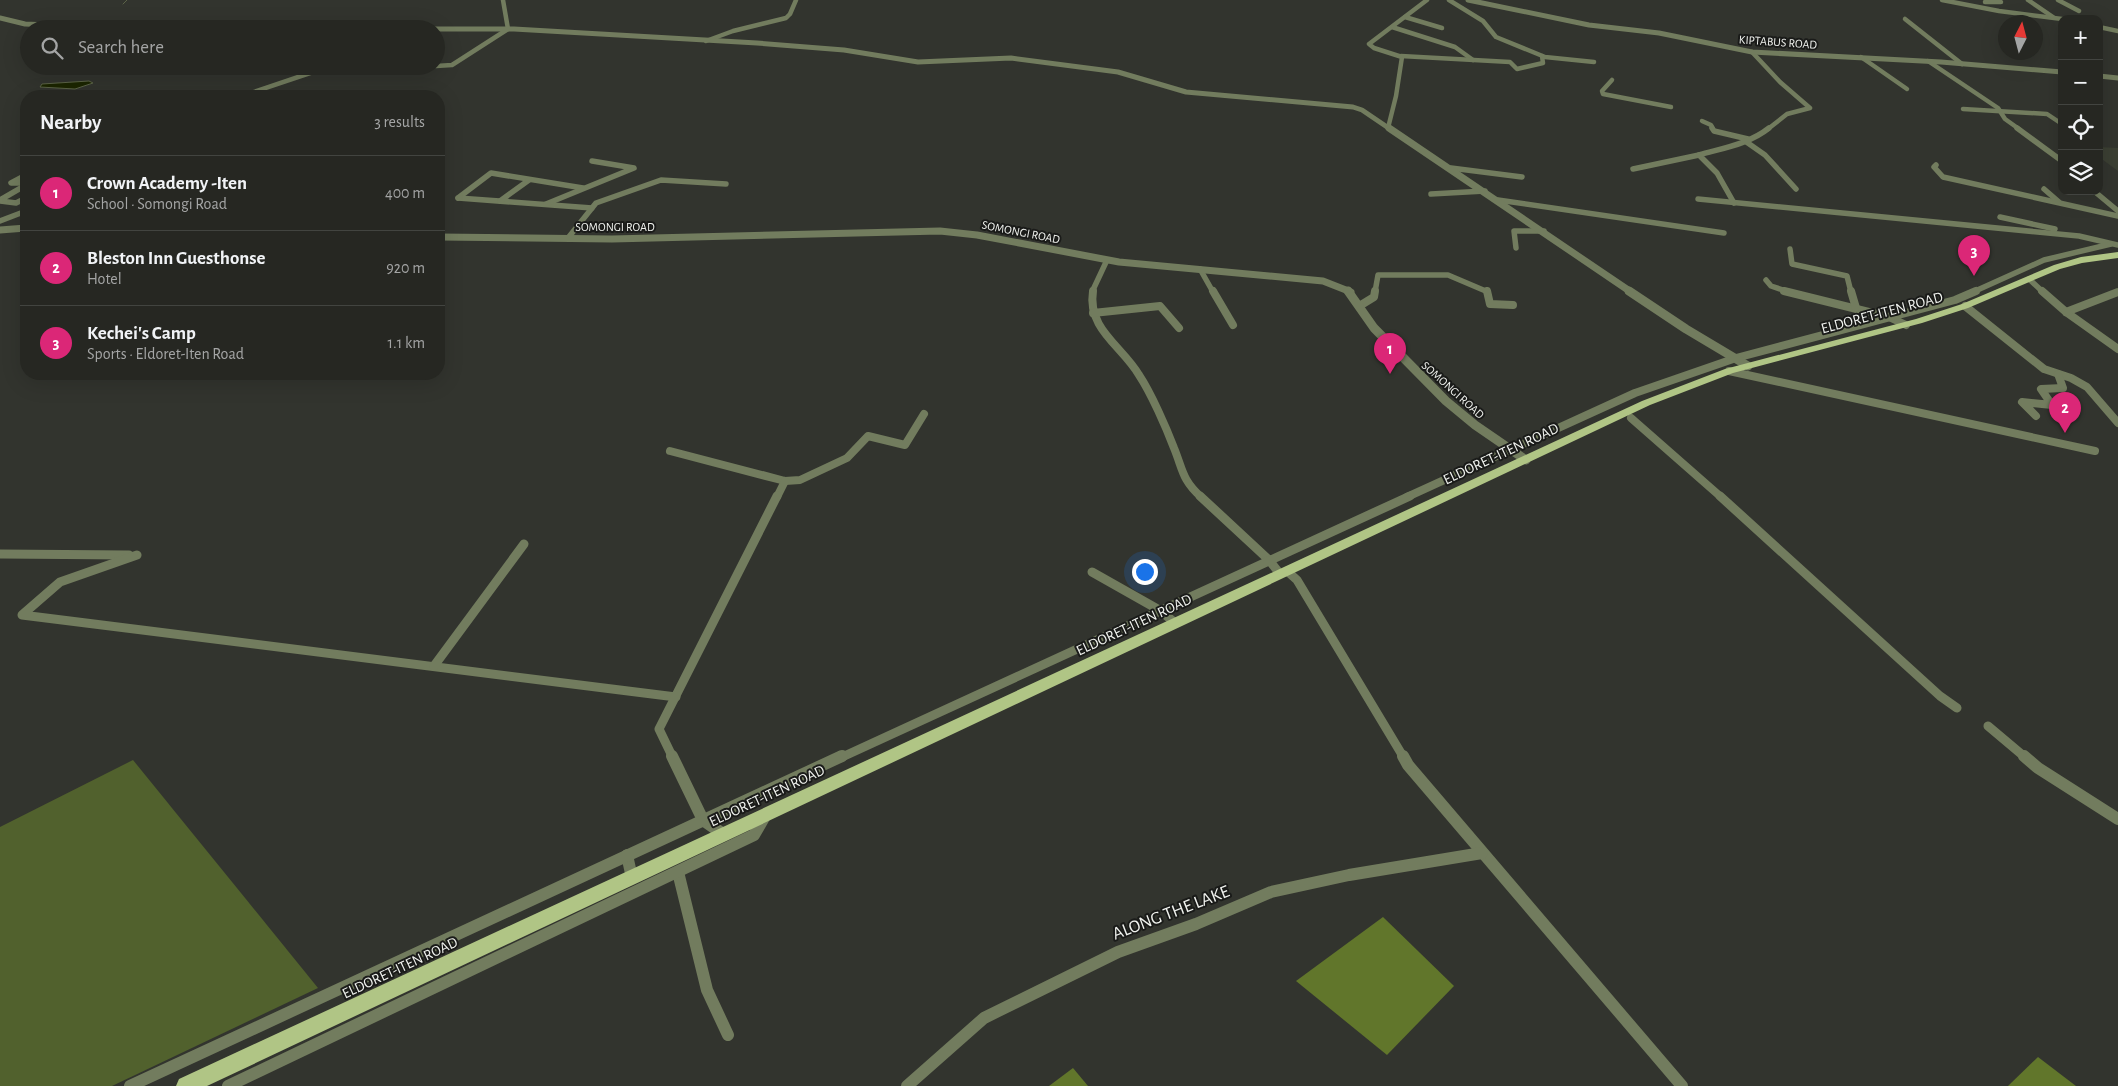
<!DOCTYPE html>
<html lang="en">
<head>
<meta charset="utf-8">
<style>
	body { margin:0; font-family:"Alegreya Sans",sans-serif; background:#32332f; color:#f1f3f6 }
	.controls { position:absolute; right:15px; top:15px; display:grid; overflow:hidden; border-radius:10px; box-shadow:0 5px 20px #0002 }
	.controls button { width:45px; height:45px; display:grid; place-items:center; padding:0; border:0; border-bottom:1px solid #424440; background:#262722; color:#f1f3f6; font:25px sans-serif }
	.compass { position:absolute; left:1998px; top:15px; width:45px; height:45px; border-radius:50%; background:#262722; box-shadow:0 5px 20px #0002; rotate:6deg }
	.you { position:absolute; left:1144px; top:571px; width:18px; height:18px; margin:-12px; border:4px solid #fff; border-radius:50%; background:#1a73e8; box-shadow:0 0 0 8px #1a73e833 }
	.badge { display:grid; place-items:center; width:32px; height:32px; border-radius:50%; background:#db2777; color:#fff; font-size:16px; font-weight:700 }
	.pin { position:absolute; translate:-50% -41px; filter:drop-shadow(0 1px 2px #0008) }
	.pin::after { content:''; position:absolute; top:26px; width:18px; height:15px; background:inherit; clip-path:polygon(0 0,100% 0,50% 100%) }
	.list { margin:0; padding:0; list-style:none }
	h2 { display:flex; justify-content:space-between; align-items:center; height:65px; margin:0; padding:0 20px; font-size:21px }
	h2 small { font-size:16px; font-weight:400; color:#a4a5a5 }
	.list li { display:grid; grid-template-columns:32px 1fr auto; gap:15px; align-items:center; box-sizing:border-box; height:75px; padding:0 20px; border-top:1px solid #424440 }
	.list b { display:block; font-size:19px; white-space:nowrap }
	.list p { margin:0; font-size:16px; white-space:nowrap; color:#a4a5a5 }
	.list em { font-size:16px; font-style:normal; color:#a4a5a5 }
	.icon { flex:none; width:28px; height:28px; fill:none; stroke:currentColor; stroke-width:2; stroke-linecap:round; stroke-linejoin:round }
	.map { position:relative; flex:none; width:2118px; height:1086px; overflow:hidden }
	.search { position:absolute; background:#262722; box-shadow:0 5px 20px #0002; left:20px; top:20px; width:425px; height:55px; display:flex; align-items:center; gap:12px; box-sizing:border-box; padding:0 18px; border-radius:28px; color:#a4a5a5; font-size:19px }
	.panel { position:absolute; background:#262722; box-shadow:0 5px 20px #0002; left:20px; top:90px; width:425px; height:290px; border-radius:20px }
	.map>svg:first-child { display:block }
</style>
</head>
<body>
<div class="map">
<svg width="2118" height="1086" viewBox="0 0 2118 1086">
	<rect width="100%" height="100%" fill="#32342e"/>
	<polygon fill="#3b3f33" points="2099,147 2118,148 2118,171 2099,157"/>
	<polygon fill="#51612d" points="133,760 318,988 112,1086 0,1086 0,827"/>
	<g fill="#61762b">
		<polygon points="1383,917 1454,986 1387,1055 1296,981"/>
		<polygon points="2038,1057 2076,1086 2008,1086"/>
		<polygon points="1073,1068 1088,1086 1049,1086"/>
	</g>
	<polygon fill="#1c2600" stroke="#5c6448" points="89,81 93,83 75,89 40,87 42,84"/>
	<g fill="none" stroke-linecap="round" stroke-linejoin="round">
		<polyline stroke="#5c6448" stroke-width="1" points="123,4 127,0"/>
		<g stroke="#727c5e" stroke-width="4.5">
			<polyline points="1449,0 1483,21 1496,37 1545,57 1594,62"/>
			<polyline points="1942,0 1999,11 2062,19"/>
			<polyline points="2028,0 2053,17"/>
			<polyline points="2058,0 2079,11"/>
			<polyline points="1985,2 2001,2 1998,0"/>
			<polyline points="1405,17 1442,28"/>
			<polyline points="1905,19 1962,64"/>
			<polyline points="1392,27 1455,47 1473,60"/>
			<polyline points="2099,27 2118,31"/>
			<polyline points="706,41 733,31 786,18 790,14 796,0"/>
			<polyline points="1752,52 1780,82 1810,108 1787,114 1768,129"/>
			<polyline points="1401,56 1510,62 1517,69 1543,63 1542,56"/>
			<polyline points="1861,57 1907,89"/>
			<polyline points="1928,61 1998,108 2005,119 2019,129"/>
			<polyline points="436,66 452,65 508,29 503,0"/>
			<polyline points="1612,80 1602,91 1603,94 1671,107"/>
			<polyline points="242,96 325,68 409,66"/>
			<polyline points="1963,109 2047,114 2062,124"/>
			<polyline points="1702,121 1711,125 1713,129"/>
			<polyline points="1388,128 1396,96 1402,57 1374,48 1369,44 1427,0"/>
		</g>
		<g stroke="#727c5e" stroke-width="5.5">
			<polyline points="1712,128 1714,131 1748,139"/>
			<polyline points="2017,128 2062,161"/>
			<polyline points="1745,141 1765,155 1796,189"/>
			<polyline points="1936,165 1934,167 1943,177 2118,216"/>
			<polyline points="1451,168 1522,177"/>
			<polyline points="1633,169 1699,155"/>
			<polyline points="26,175 11,183 26,183"/>
			<polyline points="2044,189 2059,202"/>
			<polyline points="2094,191 2118,211"/>
			<polyline points="1431,194 1485,191"/>
			<polyline points="458,198 491,173 583,188"/>
			<polyline points="458,198 592,208"/>
			<polyline points="1698,199 2079,236 2118,245"/>
			<polyline points="0,200 26,185"/>
			<polyline points="1498,200 1724,233"/>
			<polyline points="0,201 16,203 26,198"/>
			<polyline points="500,201 529,180"/>
			<path d="M1734 203 1717 173 1699 155C1723 148 1749 144 1769 128"/>
			<polyline points="546,204 634,168 592,161"/>
			<polyline points="2000,217 2055,229"/>
			<polyline points="0,221 26,211"/>
			<polyline points="568,238 596,203 661,180 726,184"/>
			<polyline points="1516,248 1514,231 1544,231"/>
			<polyline points="1790,249 1792,264 1847,276 1851,292"/>
			<polyline points="1200,269 1213,292"/>
			<polyline points="2029,279 2043,292"/>
			<polyline points="1766,280 1771,286 1789,292"/>
			<polyline points="1092,292 1107,260"/>
			<polyline points="1375,292 1378,275 1448,275 1488,292"/>
			<polyline points="1973,292 2044,260 2111,244"/>
		</g>
		<g stroke="#727c5e" stroke-width="8">
			<path d="M1093 291C1087 329 1122 346 1139 375 1151 393 1166 427 1174 448 1183 470 1182 480 1201 497"/>
			<polyline points="1213,291 1233,325"/>
			<polyline points="1487,291 1490,304 1513,305"/>
			<polyline points="1784,291 1889,317 1906,325"/>
			<polyline points="1851,291 1856,308"/>
			<polyline points="2042,291 2066,312 2118,349"/>
			<polyline points="1361,305 1374,297 1375,291"/>
			<polyline points="1965,306 2044,369 2071,378 2087,387 2118,423"/>
			<polyline points="2066,312 2118,292"/>
			<polyline points="1093,313 1160,306 1179,328"/>
			<polyline points="1729,371 2095,451"/>
			<polyline points="2036,416 2022,402 2052,405 2041,389 2063,388 2058,374"/>
			<polyline points="1631,418 1721,497"/>
			<polyline points="670,451 785,481 800,480 847,458 868,436 905,445 924,414"/>
			<polyline points="777,497 785,481"/>
			<polyline points="1407,497 1635,393 1736,358 1955,300 1976,291"/>
		</g>
		<g stroke="#727c5e" stroke-width="9">
			<polyline points="1200,496 1269,560 1280,574"/>
			<polyline points="1720,496 1940,696 1957,708"/>
			<polyline points="0,554 129,555"/>
			<polyline points="137,555 60,582 22,615 676,697"/>
			<polyline points="1287,571 1297,580 1404,758"/>
			<polyline points="1092,572 1161,611 1175,623"/>
			<polyline points="434,666 524,544"/>
			<polyline points="1988,726 2026,758"/>
			<polyline points="673,758 659,729 777,496"/>
			<polyline points="840,758 1410,496"/>
		</g>
		<g stroke="#727c5e" stroke-width="12">
			<polyline points="672,756 703,820 723,834"/>
			<polyline points="1403,756 1408,765 1682,1086"/>
			<polyline points="2024,756 2038,768 2118,819"/>
			<polyline points="627,855 632,878"/>
			<polyline points="678,872 707,990 728,1035"/>
			<polyline points="130,1086 842,756"/>
			<polyline points="228,1086 754,835 765,816"/>
			<polyline points="907,1086 984,1018 1118,952 1196,924 1271,892 1349,875 1482,853"/>
		</g>
		<g stroke="#727c5e" stroke-width="5">
			<polyline points="1468,0 1589,25 1659,33 1752,52 1941,62 2062,72"/>
			<polyline points="0,18 25,24 146,29"/>
			<polyline points="388,29 514,29 757,43 844,50 918,62 1011,58 1118,72 1186,92 1353,107 1362,110 1390,129"/>
			<polyline points="2099,76 2118,78"/>
		</g>
		<g stroke="#727c5e" stroke-width="7">
			<polyline points="1389,128 1631,292"/>
			<polyline points="0,230 26,228"/>
			<polyline points="439,237 612,239 940,231 977,235 1119,262 1323,281 1351,292"/>
		</g>
		<g stroke="#727c5e" stroke-width="9">
			<polyline points="1348,291 1374,328 1446,401 1475,425 1526,460"/>
			<polyline points="1629,291 1686,329 1748,366"/>
		</g>
		<polygon fill="#b0c585" fill-rule="evenodd" points="2118,252 2118,258 2082,263 2060,269 1968,308 1922,323 1733,373 1650,405 207,1086 176,1086 179,1079 1642,401 1725,369 1916,319 1962,304 2054,265 2081,257"/>
	</g>
	<g text-anchor="middle" dominant-baseline="central" stroke-width="4" stroke-linejoin="round" paint-order="stroke">
		<g font-size="12" fill="#f1f3ef" stroke="#1a1b19">
			<text transform="translate(1778 42) rotate(4)">KIPTABUS ROAD</text>
			<text x="615" y="227">SOMONGI ROAD</text>
			<text transform="translate(1021 232) rotate(11)">SOMONGI ROAD</text>
			<text transform="translate(1453 390) rotate(42)">SOMONGI ROAD</text>
		</g>
		<g font-size="15" fill="#f1f3ef" stroke="#1a1b19">
			<text transform="translate(1882 313) rotate(-15)">ELDORET-ITEN ROAD</text>
			<text transform="translate(1501 454) rotate(-25)">ELDORET-ITEN ROAD</text>
			<text transform="translate(1134 625) rotate(-25)">ELDORET-ITEN ROAD</text>
			<text transform="translate(767 796) rotate(-25)">ELDORET-ITEN ROAD</text>
			<text transform="translate(400 968) rotate(-25)">ELDORET-ITEN ROAD</text>
		</g>
		<g font-size="18" fill="#f1f3ef" stroke="#1a1b19">
			<text transform="translate(1171 913) rotate(-21)">ALONG THE LAKE</text>
		</g>
	</g>
</svg>
<div class="controls">
<button>+</button>
<button>−</button>
<button><svg class="icon" aria-label="locate" viewBox="0 0 24 24"><circle cx="12" cy="12" r="6"/><path d="M12 2v4M12 18v4M2 12h4M18 12h4"/></svg></button>
<button><svg class="icon" aria-label="layers" viewBox="0 0 24 24"><path d="M12 4l9 5-9 5-9-5zM3 14l9 5 9-5"/></svg></button>
</div>
<svg class="compass" viewBox="-18 -18 36 36"><path d="M0-13l5 13h-10z" fill="#e53935"/><path d="M0 13l5-13h-10z" fill="#a4a5a5"/></svg>
<div class="you"></div>
<div class="pin badge" style="left:1390px;top:374px">1</div>
<div class="pin badge" style="left:2065px;top:433px">2</div>
<div class="pin badge" style="left:1974px;top:276px">3</div>
<div class="search"><svg class="icon" aria-label="search" viewBox="0 0 24 24"><circle cx="10" cy="10" r="6"/><path d="M15 15l6 6"/></svg>Search here</div>
<section class="panel">
<h2>Nearby<small>3 results</small></h2>
<ul class="list">
<li><span class="badge">1</span><div><b>Crown Academy -Iten</b><p>School · Somongi Road</p></div><em>400 m</em></li>
<li><span class="badge">2</span><div><b>Bleston Inn Guesthonse</b><p>Hotel</p></div><em>920 m</em></li>
<li><span class="badge">3</span><div><b>Kechei's Camp</b><p>Sports · Eldoret-Iten Road</p></div><em>1.1 km</em></li>
</ul>
</section>
</div>
</body>
</html>
